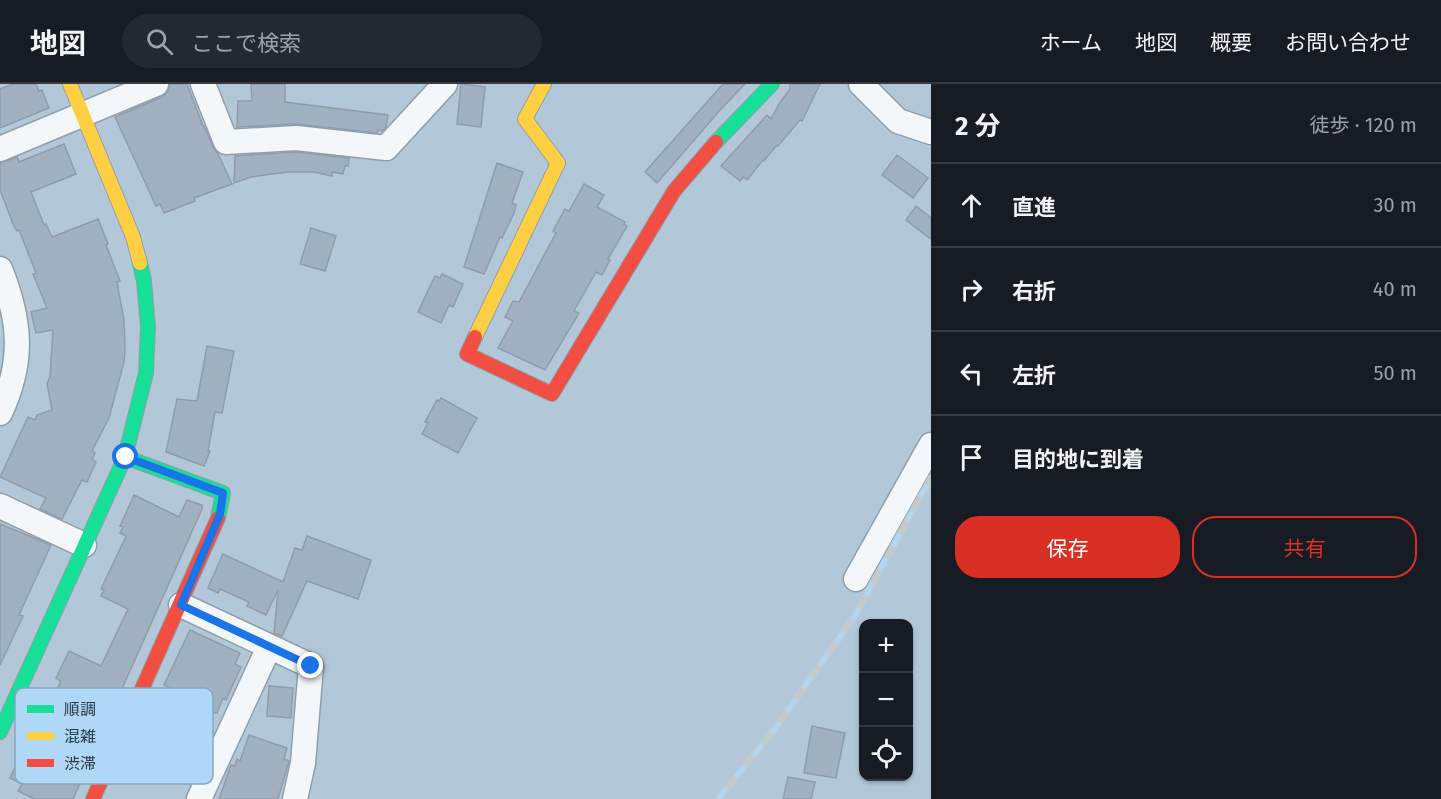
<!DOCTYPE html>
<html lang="ja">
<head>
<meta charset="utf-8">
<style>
	body { margin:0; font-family:"Fira Sans","Noto Sans JP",sans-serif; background:#242831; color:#f1f3f6 }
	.controls { position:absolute; right:18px; bottom:18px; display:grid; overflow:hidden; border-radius:12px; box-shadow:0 2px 4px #0004 }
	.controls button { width:54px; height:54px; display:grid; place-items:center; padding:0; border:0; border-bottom:2px solid #363941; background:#171b24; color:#f1f3f6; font:30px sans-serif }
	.stop { position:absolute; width:18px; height:18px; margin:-14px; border:4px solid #1a73e8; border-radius:50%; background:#fff }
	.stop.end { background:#1a73e8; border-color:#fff; box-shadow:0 2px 6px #0008 }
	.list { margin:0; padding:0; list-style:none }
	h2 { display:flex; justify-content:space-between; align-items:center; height:78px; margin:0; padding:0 24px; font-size:26px }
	h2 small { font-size:20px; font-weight:400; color:#9ea1a6 }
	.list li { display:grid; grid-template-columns:39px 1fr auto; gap:18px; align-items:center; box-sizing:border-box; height:84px; padding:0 24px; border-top:2px solid #363941 }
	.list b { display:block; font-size:22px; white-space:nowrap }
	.list em { font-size:20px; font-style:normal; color:#9ea1a6 }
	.actions { display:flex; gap:12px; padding:18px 24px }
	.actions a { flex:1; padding:14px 0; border:2px solid #d93025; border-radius:24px; text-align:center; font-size:21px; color:#d93025 }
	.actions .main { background:#d93025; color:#fff }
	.icon { flex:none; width:33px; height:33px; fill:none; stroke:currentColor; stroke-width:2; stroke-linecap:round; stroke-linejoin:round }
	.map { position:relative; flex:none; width:931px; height:715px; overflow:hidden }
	header { display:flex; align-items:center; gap:36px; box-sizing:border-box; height:84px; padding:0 30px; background:#171b24; border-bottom:2px solid #363941 }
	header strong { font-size:28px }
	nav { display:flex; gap:33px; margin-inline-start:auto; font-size:21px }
	.search { width:420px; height:54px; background:#242831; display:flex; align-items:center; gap:15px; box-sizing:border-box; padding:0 21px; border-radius:33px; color:#9ea1a6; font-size:22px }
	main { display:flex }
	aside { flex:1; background:#171b24 }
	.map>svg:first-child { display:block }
</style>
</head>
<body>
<header>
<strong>地図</strong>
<div class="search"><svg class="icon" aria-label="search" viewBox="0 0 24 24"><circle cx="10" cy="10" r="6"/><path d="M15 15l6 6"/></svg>ここで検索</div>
<nav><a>ホーム</a><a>地図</a><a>概要</a><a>お問い合わせ</a></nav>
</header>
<main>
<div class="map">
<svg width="931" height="715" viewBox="0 0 931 715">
	<rect width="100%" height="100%" fill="#b2c8d9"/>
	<g fill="#a2b1bf" stroke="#8f9dab" stroke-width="1.5">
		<polygon points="13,0 36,0 39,7 42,6 49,24 0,44 0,5"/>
		<polygon points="170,0 187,0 203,42 204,42 213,63 218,70 232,100 194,114 195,117 164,129 160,120 156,122 115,33 162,13 168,8"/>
		<polygon points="251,0 285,0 285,18 388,31 386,43 382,47 378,46 377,49 297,40 237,43 238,17 252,17"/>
		<polygon points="461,0 485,3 481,43 457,40"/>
		<polygon points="723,0 745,0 721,25 657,99 645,88"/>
		<polygon points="790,0 820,0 802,37 800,36 778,62 777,61 764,77 763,76 747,96 743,93 740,97 721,82 767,31 771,35 779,20 790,5"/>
		<polygon points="64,60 76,90 31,108 44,141 46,140 52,153 98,135 108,160 106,161 120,197 117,198 124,236 125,265 124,278 109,334 92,367 95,369 92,375 96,378 87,398 82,396 62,435 40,425 46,414 0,393 28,333 35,336 37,331 52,326 47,300 50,292 53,246 36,249 31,228 47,224 33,190 36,189 19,146 17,147 13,140 0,106 0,79 17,73 19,78"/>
		<polygon points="296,68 349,74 348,82 345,82 343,90 332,88 332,92 314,88 288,88 251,93 234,99 235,72"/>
		<polygon points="897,71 928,94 913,114 882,91"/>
		<polygon points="497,79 523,88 512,119 516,121 514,129 502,154 500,153 484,190 464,183"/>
		<polygon points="584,100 604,111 597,123 625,138 624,140 627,142 608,175 610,176 602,191 596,188 574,227 579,229 545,286 498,264 513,237 505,233 513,217 519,218 556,149 553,147 565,125 569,127"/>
		<polygon points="916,122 931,134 931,155 906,136"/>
		<polygon points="311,144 336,152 325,187 300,180"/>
		<polygon points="442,190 463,200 453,223 449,221 441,239 418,228 435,192 440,194"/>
		<polygon points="207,262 234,267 222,329 215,328 208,367 210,367 204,382 166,368 177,315 197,317"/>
		<polygon points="441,314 477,334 458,369 422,350 428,339 425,338 437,316 439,317"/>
		<polygon points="134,411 179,433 187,416 202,421 202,425 73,715 34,715 18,707 22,700 10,694 23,666 27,669 47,627 61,597 56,594 69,567 101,582 128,525 101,512 104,506 101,505 126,452 120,449 123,443 120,442"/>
		<polygon points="0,440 51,461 19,531 23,532 0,581"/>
		<polygon points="307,452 371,476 358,515 307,497 282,552 274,549 278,506 266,531 247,522 249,518 220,505 218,509 208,504 223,470 283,498 295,464 302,466"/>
		<polygon points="190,546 240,569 235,580 241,583 226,616 223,614 217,629 190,626 188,632 212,640 197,671 200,672 193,687 170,676 161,695 133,682 170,604 164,601"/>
		<polygon points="269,602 293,604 291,634 267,632"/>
		<polygon points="812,642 845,649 836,694 804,689"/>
		<polygon points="249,651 287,664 284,675 289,677 278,715 219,715 231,681 235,682 237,675 240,677"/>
		<polygon points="788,693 815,698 811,715 783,715"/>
	</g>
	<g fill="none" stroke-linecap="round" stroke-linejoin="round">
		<defs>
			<g id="street">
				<polyline points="203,0 226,58 296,54 386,64 445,0"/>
				<polyline points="861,0 898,37 931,48"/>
				<polyline points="0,65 156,0"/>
				<path d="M0 185C21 237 24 278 0 329"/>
				<polyline points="0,422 84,461"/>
				<polyline points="856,495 931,361"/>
				<polyline points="181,521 311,582 303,679 295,715"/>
				<polyline points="199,715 269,563"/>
			</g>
			<g id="fast">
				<polyline points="716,58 772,0"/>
				<polyline points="125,373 223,409 218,434"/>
				<polyline points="0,648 125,373 146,289 148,243 144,197 140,179"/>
			</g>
			<g id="slow">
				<polyline points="70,0 133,153 140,179"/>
				<polyline points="475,253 558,79 525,35 544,0"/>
			</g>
			<g id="jam">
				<polyline points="475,253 467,270 552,310 674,107 716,58"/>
				<polyline points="93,715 218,434"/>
			</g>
		</defs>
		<use href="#street" stroke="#8e9fac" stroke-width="27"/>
		<use href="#fast" stroke="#8e9fac" stroke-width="16"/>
		<use href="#slow" stroke="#8e9fac" stroke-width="16"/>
		<use href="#jam" stroke="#8e9fac" stroke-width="16"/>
		<use href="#street" stroke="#f3f7f9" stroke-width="24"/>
		<use href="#fast" stroke="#16e098" stroke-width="14"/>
		<use href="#slow" stroke="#ffcf43" stroke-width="14"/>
		<use href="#jam" stroke="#f24e42" stroke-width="14"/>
		<defs>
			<polyline id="rail" points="718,715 775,645 854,533 931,394"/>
		</defs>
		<use href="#rail" stroke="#c3cace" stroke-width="7"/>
		<use href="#rail" stroke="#aed8f6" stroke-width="4.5" stroke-dasharray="14" stroke-linecap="butt"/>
	</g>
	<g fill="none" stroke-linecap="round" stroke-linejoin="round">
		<polyline stroke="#1a73e8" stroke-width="8" points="126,373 223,409 220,430 181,521 311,582"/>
	</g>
	<rect x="15" y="604" width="198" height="96" rx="9" fill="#aed8f6" stroke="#86a8c1" stroke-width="1.5"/>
	<rect x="27" y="621" width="27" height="8" fill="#16e098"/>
	<rect x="27" y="648" width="27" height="8" fill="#ffcf43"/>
	<rect x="27" y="675" width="27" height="8" fill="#f24e42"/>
	<g font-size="16" fill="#273844">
		<text x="64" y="631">順調</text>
		<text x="64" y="658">混雑</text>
		<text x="64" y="685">渋滞</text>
	</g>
</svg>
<div class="controls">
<button>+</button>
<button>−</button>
<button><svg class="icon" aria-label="locate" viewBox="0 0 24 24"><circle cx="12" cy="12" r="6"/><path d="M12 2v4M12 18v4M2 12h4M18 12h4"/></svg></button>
</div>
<div class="stop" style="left:126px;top:373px"></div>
<div class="stop end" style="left:311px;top:582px"></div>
</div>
<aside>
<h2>2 分<small>徒歩 · 120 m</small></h2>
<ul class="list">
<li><svg class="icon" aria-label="ahead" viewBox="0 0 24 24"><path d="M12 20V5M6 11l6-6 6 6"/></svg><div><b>直進</b></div><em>30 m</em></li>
<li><svg class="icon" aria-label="right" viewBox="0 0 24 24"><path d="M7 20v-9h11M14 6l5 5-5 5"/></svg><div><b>右折</b></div><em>40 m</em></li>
<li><svg class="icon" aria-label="left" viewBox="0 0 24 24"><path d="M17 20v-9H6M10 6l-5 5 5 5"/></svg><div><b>左折</b></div><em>50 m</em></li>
<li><svg class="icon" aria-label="arrive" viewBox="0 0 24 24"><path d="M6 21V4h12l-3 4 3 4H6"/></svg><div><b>目的地に到着</b></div></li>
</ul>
<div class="actions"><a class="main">保存</a><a>共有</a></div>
</aside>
</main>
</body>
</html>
